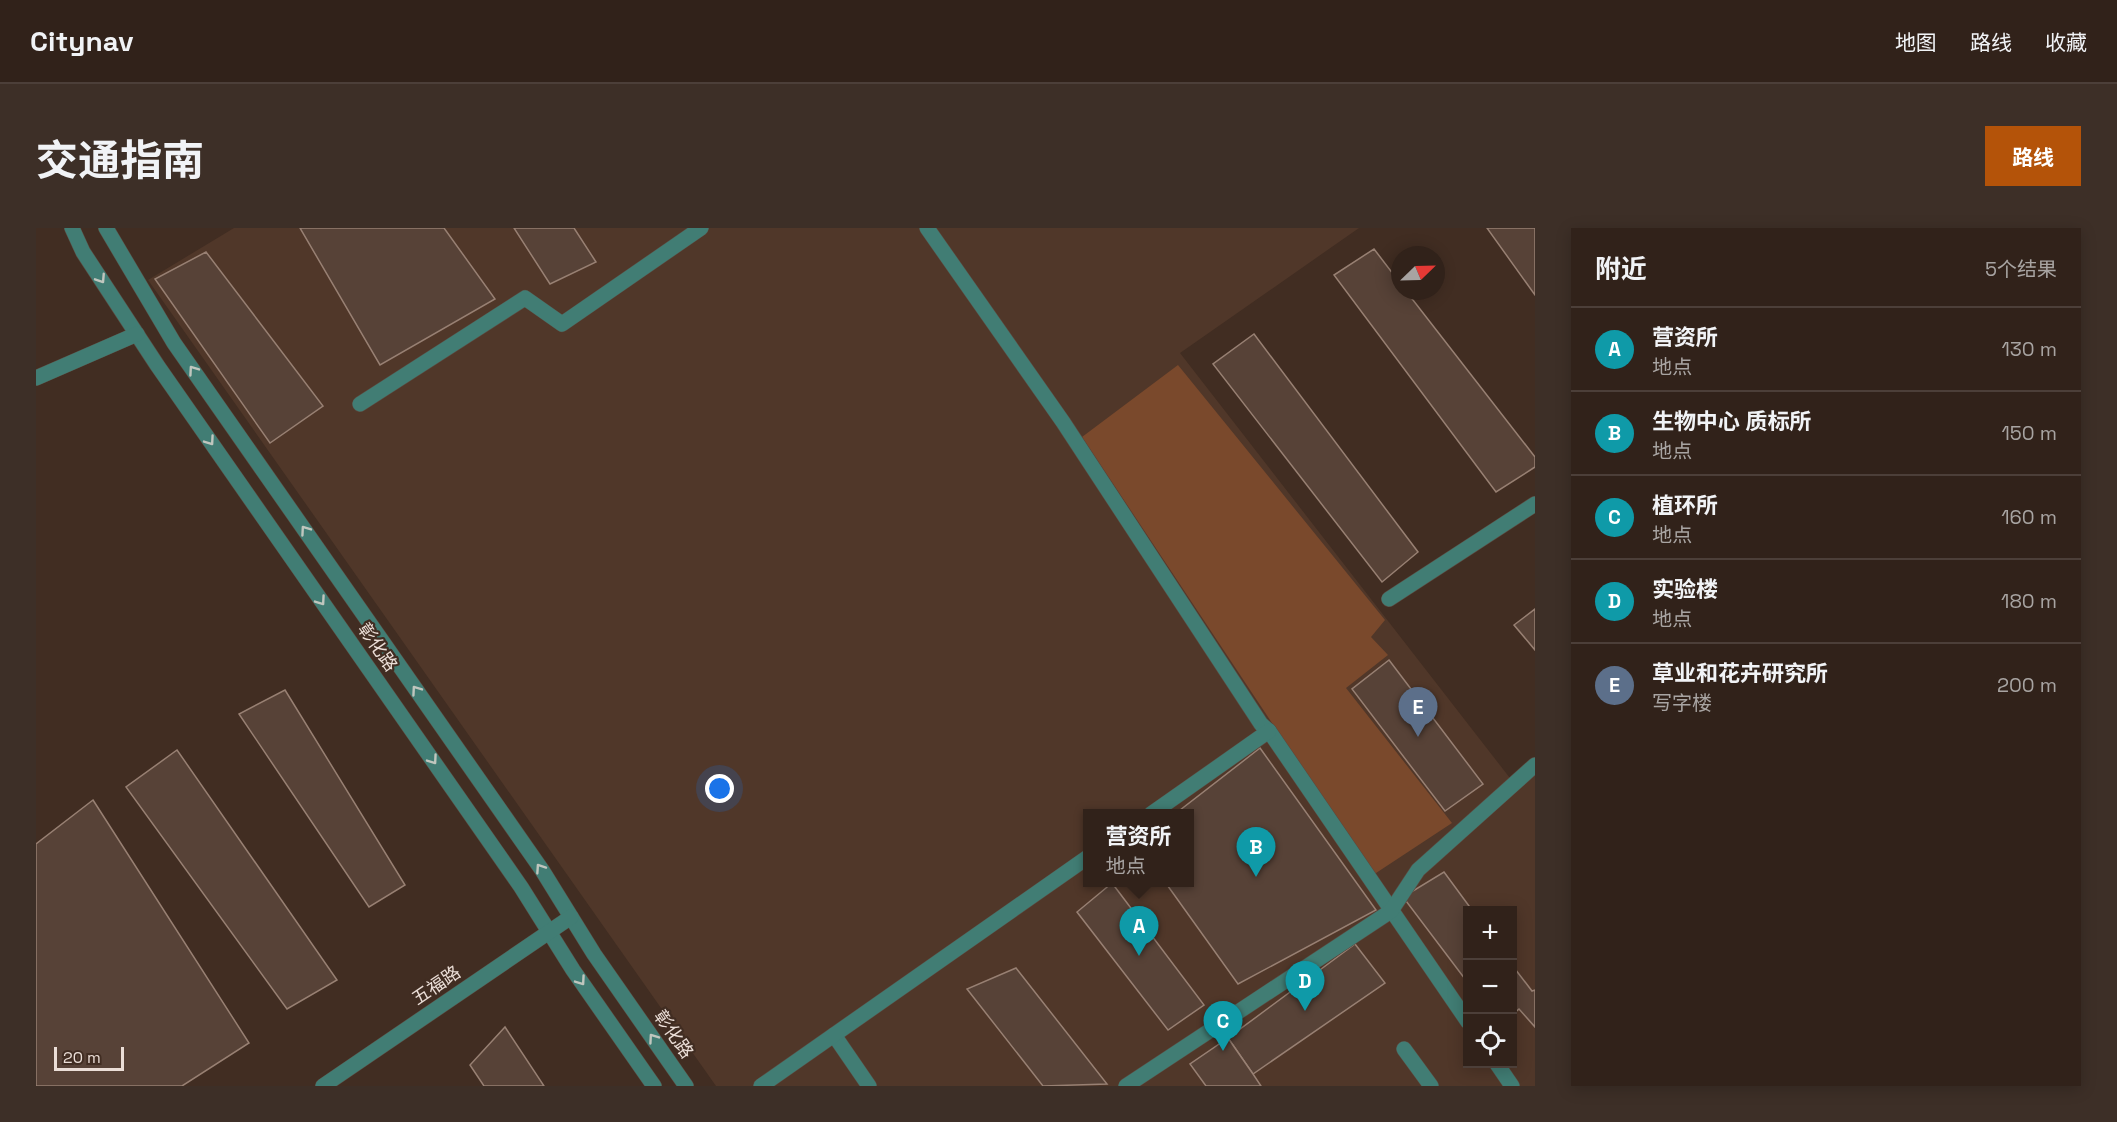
<!DOCTYPE html>
<html lang="zh">
<head>
<meta charset="utf-8">
<style>
	body { margin:0; font-family:"Space Grotesk","Noto Sans SC",sans-serif; background:#3d2f27; color:#f1f3f6 }
	.controls { position:absolute; right:18px; bottom:18px; display:grid; overflow:hidden; border-radius:0px; box-shadow:0 3px 15px #0003 }
	.controls button { width:54px; height:54px; display:grid; place-items:center; padding:0; border:0; border-bottom:2px solid #4c3f39; background:#31221a; color:#f1f3f6; font:30px sans-serif }
	.compass { position:absolute; left:1355px; top:18px; width:54px; height:54px; border-radius:50%; background:#31221a; box-shadow:0 3px 15px #0003; rotate:67deg }
	.scale { position:absolute; left:18px; bottom:15px; width:70px; box-sizing:border-box; padding-left:6px; border:3px solid #ebded7; border-top:0; font-size:16px; line-height:21px; white-space:nowrap; color:#ebded7; -webkit-text-stroke:4px #412d22; paint-order:stroke }
	.you { position:absolute; left:684px; top:561px; width:21px; height:21px; margin:-15px; border:4px solid #fff; border-radius:50%; background:#1a73e8; box-shadow:0 0 0 9px #1a73e833 }
	.badge { display:grid; place-items:center; width:39px; height:39px; border-radius:50%; background:#b45309; color:#fff; font-size:20px; font-weight:700 }
	.pin { position:absolute; translate:-50% -50px; filter:drop-shadow(0 2px 3px #0008) }
	.pin::after { content:''; position:absolute; top:32px; width:21px; height:18px; background:inherit; clip-path:polygon(0 0,100% 0,50% 100%) }
	.popup { position:absolute; left:1047px; top:581px; width:111px; height:78px; box-sizing:border-box; display:grid; place-content:center; border-radius:0px; background:#31221a; filter:drop-shadow(0 2px 4px #0005); font-size:20px; white-space:nowrap; color:#a8a4a2 }
	.popup b { font-size:22px; color:#f1f3f6 }
	.popup::after { content:''; position:absolute; left:50%; top:100%; margin-left:-12px; border:12px solid transparent; border-top-color:#31221a }
	.list { margin:0; padding:0; list-style:none }
	h2 { display:flex; justify-content:space-between; align-items:center; height:78px; margin:0; padding:0 24px; font-size:26px }
	h2 small { font-size:20px; font-weight:400; color:#a8a4a2 }
	.list li { display:grid; grid-template-columns:39px 1fr auto; gap:18px; align-items:center; box-sizing:border-box; height:84px; padding:0 24px; border-top:2px solid #4c3f39 }
	.list b { display:block; font-size:22px; white-space:nowrap }
	.list p { margin:0; font-size:20px; white-space:nowrap; color:#a8a4a2 }
	.list em { font-size:20px; font-style:normal; color:#a8a4a2 }
	.icon { flex:none; width:33px; height:33px; fill:none; stroke:currentColor; stroke-width:2; stroke-linecap:round; stroke-linejoin:round }
	.map { position:relative; flex:none; width:1499px; height:858px; overflow:hidden; border-radius:0px }
	header { display:flex; align-items:center; gap:36px; box-sizing:border-box; height:84px; padding:0 30px; background:#31221a; border-bottom:2px solid #4c3f39 }
	header strong { font-size:28px }
	nav { display:flex; gap:33px; margin-inline-start:auto; font-size:21px }
	.intro { display:flex; align-items:center; justify-content:space-between; box-sizing:border-box; height:144px; padding:0 36px }
	h1 { margin:0; font-size:42px }
	.button { padding:15px 27px; border-radius:0px; background:#b45309; color:#fff; font-size:21px; font-weight:700 }
	main { display:flex; gap:36px; padding:0 36px }
	aside { flex:1; background:#31221a; border-radius:0px; box-shadow:0 3px 15px #0003 }
	.map>svg:first-child { display:block }
</style>
</head>
<body>
<header>
<strong>Citynav</strong>
<nav><a>地图</a><a>路线</a><a>收藏</a></nav>
</header>
<div class="intro"><h1>交通指南</h1><a class="button">路线</a></div>
<main>
<div class="map">
<svg width="1499" height="858" viewBox="0 0 1499 858">
	<rect width="100%" height="100%" fill="#412d22"/>
	<path fill="#503729" fill-rule="evenodd" d="M198 0H1323L1144 125 1477 554 1499 537V858H680L112 52ZM1052 586H1154V654H1052ZM1432 682H1476V836H1432Z"/>
	<polygon fill="#7a492c" points="1142,137 1349,392 1335,409 1352,427 1310,460 1416,595 1337,647 1046,209"/>
	<g fill="#574237" stroke="#988073" stroke-width="1.5">
		<polygon points="264,0 408,0 459,71 344,137"/>
		<polygon points="478,0 538,0 560,34 514,56"/>
		<polygon points="1451,0 1499,0 1499,67"/>
		<polygon points="1338,21 1364,55 1364,63 1370,63 1499,229 1499,239 1460,264 1298,47"/>
		<polygon points="170,24 287,178 234,215 119,51"/>
		<polygon points="1218,106 1382,324 1346,354 1177,136"/>
		<polygon points="1499,381 1499,422 1478,397"/>
		<polygon points="1353,432 1447,556 1409,583 1316,461"/>
		<polygon points="249,462 369,657 333,679 203,486"/>
		<polygon points="1224,520 1340,682 1202,756 1129,654 1154,654 1154,586 1139,586"/>
		<polygon points="141,522 301,752 251,781 90,559"/>
		<polygon points="57,572 213,815 146,858 0,858 0,616"/>
		<polygon points="1408,644 1436,682 1432,682 1432,755 1367,669"/>
		<polygon points="1076,655 1168,777 1132,802 1041,684"/>
		<polygon points="1319,716 1349,755 1217,846 1192,810"/>
		<polygon points="1476,737 1496,763 1499,762 1499,799 1483,781 1476,787"/>
		<polygon points="980,740 1071,856 1007,858 931,761"/>
		<polygon points="469,799 508,858 448,858 434,837"/>
		<polygon points="1192,810 1217,846 1225,858 1170,858 1154,836"/>
	</g>
	<g fill="none" stroke-linecap="round" stroke-linejoin="round">
		<defs>
			<g id="minor">
				<polyline points="36,0 47,24 121,137 485,659 537,742 618,858"/>
				<polyline points="70,0 138,115 506,642 558,726 650,858"/>
				<polyline points="891,0 1027,194 1225,496 1233,503 1432,794"/>
				<polyline points="0,150 101,106"/>
				<polyline points="324,176 489,70 526,96 665,0"/>
				<polyline points="1353,371 1499,276"/>
				<polyline points="1115,586 1233,503"/>
				<polyline points="798,807 833,858"/>
				<polyline points="1368,821 1395,858"/>
				<polyline points="1461,836 1476,858"/>
				<polyline points="287,858 535,689"/>
				<polyline points="725,858 1052,629"/>
				<polyline points="1090,858 1355,683 1382,642 1499,537"/>
			</g>
		</defs>
		<use href="#minor" stroke="#5c493f" stroke-width="16"/>
		<use href="#minor" stroke="#417d74" stroke-width="15"/>
	</g>
	<defs><path id="oneway-chevron" d="M-2-3.5L2.5 0L-2 3.5" fill="none" stroke-width="1.6" stroke-linecap="round" stroke-linejoin="round" transform="scale(1.5)"/></defs>
	<g stroke="#c0c6be">
		<use href="#oneway-chevron" transform="translate(65 51) rotate(57)"/>
		<use href="#oneway-chevron" transform="translate(157 142) rotate(-125)"/>
		<use href="#oneway-chevron" transform="translate(174 213) rotate(55)"/>
		<use href="#oneway-chevron" transform="translate(269 302) rotate(-125)"/>
		<use href="#oneway-chevron" transform="translate(285 373) rotate(55)"/>
		<use href="#oneway-chevron" transform="translate(380 462) rotate(-125)"/>
		<use href="#oneway-chevron" transform="translate(397 532) rotate(55)"/>
		<use href="#oneway-chevron" transform="translate(504 640) rotate(-124)"/>
		<use href="#oneway-chevron" transform="translate(545 753) rotate(55)"/>
		<use href="#oneway-chevron" transform="translate(617 810) rotate(-125)"/>
	</g>
	<g text-anchor="middle" dominant-baseline="central" stroke-width="4.5" stroke-linejoin="round" paint-order="stroke">
		<g font-size="18" fill="#ebded7" stroke="#412d22">
			<text transform="translate(342 419) rotate(55)">彰化路</text>
			<text transform="translate(400 757) rotate(-34)">五福路</text>
			<text transform="translate(638 806) rotate(55)">彰化路</text>
		</g>
	</g>
</svg>
<div class="controls">
<button>+</button>
<button>−</button>
<button><svg class="icon" aria-label="locate" viewBox="0 0 24 24"><circle cx="12" cy="12" r="6"/><path d="M12 2v4M12 18v4M2 12h4M18 12h4"/></svg></button>
</div>
<svg class="compass" viewBox="-18 -18 36 36"><path d="M0-13l5 13h-10z" fill="#e53935"/><path d="M0 13l5-13h-10z" fill="#a8a4a2"/></svg>
<div class="scale">20 m</div>
<div class="you"></div>
<div class="pin badge" style="left:1103px;top:728px;background:#0f9aa8">A</div>
<div class="popup"><b>营资所</b>地点</div>
<div class="pin badge" style="left:1220px;top:649px;background:#0f9aa8">B</div>
<div class="pin badge" style="left:1187px;top:823px;background:#0f9aa8">C</div>
<div class="pin badge" style="left:1269px;top:783px;background:#0f9aa8">D</div>
<div class="pin badge" style="left:1382px;top:509px;background:#5c6f8a">E</div>
</div>
<aside>
<h2>附近<small>5个结果</small></h2>
<ul class="list">
<li><span class="badge" style="background:#0f9aa8">A</span><div><b>营资所</b><p>地点</p></div><em>130 m</em></li>
<li><span class="badge" style="background:#0f9aa8">B</span><div><b>生物中心 质标所</b><p>地点</p></div><em>150 m</em></li>
<li><span class="badge" style="background:#0f9aa8">C</span><div><b>植环所</b><p>地点</p></div><em>160 m</em></li>
<li><span class="badge" style="background:#0f9aa8">D</span><div><b>实验楼</b><p>地点</p></div><em>180 m</em></li>
<li><span class="badge" style="background:#5c6f8a">E</span><div><b>草业和花卉研究所</b><p>写字楼</p></div><em>200 m</em></li>
</ul>
</aside>
</main>
</body>
</html>
